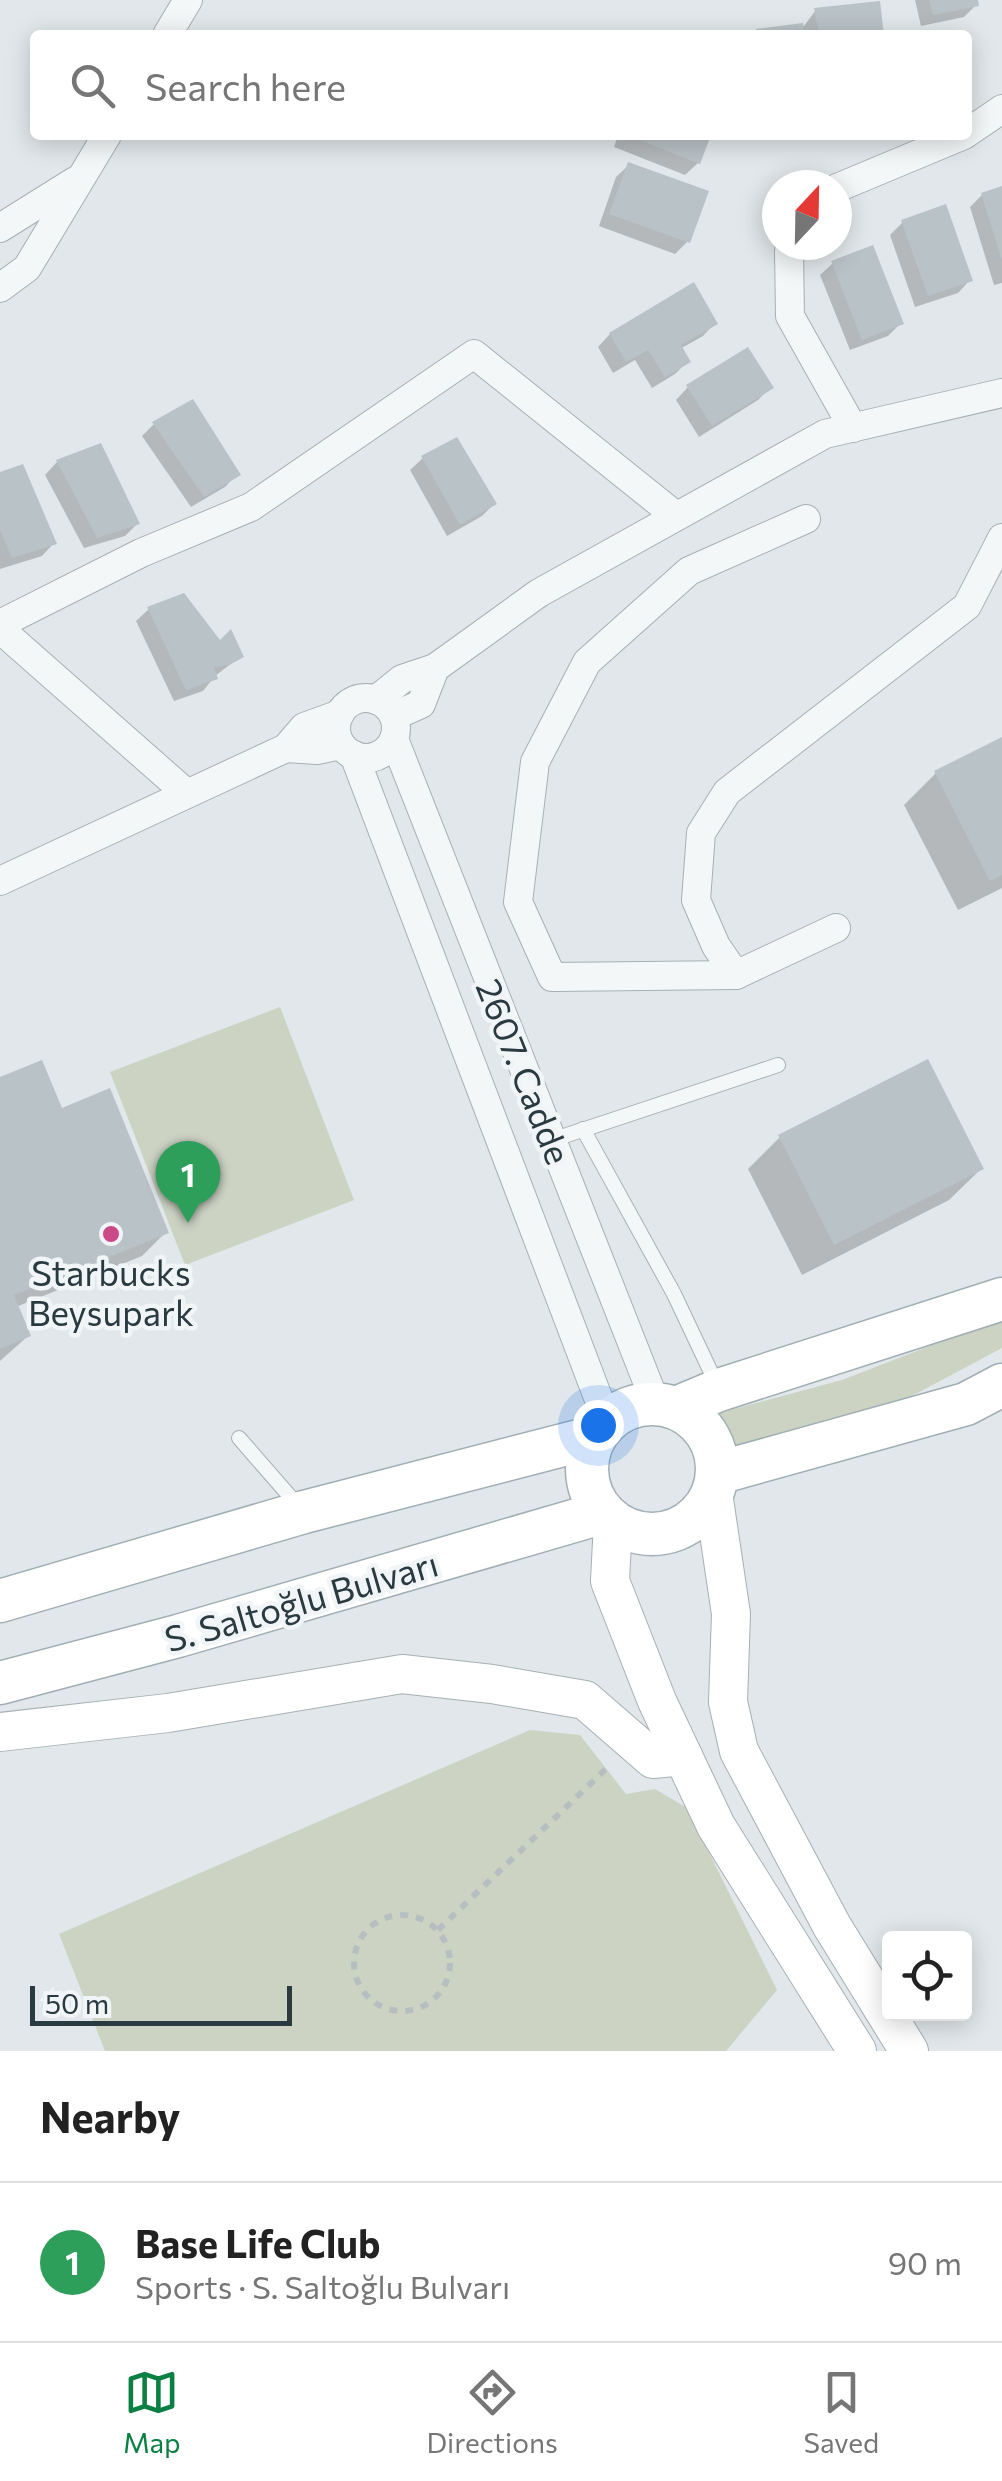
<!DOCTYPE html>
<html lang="en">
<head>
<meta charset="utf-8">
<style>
	body { margin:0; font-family:Commissioner,sans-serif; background:#f2f2f2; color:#222 }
	.controls { position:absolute; right:30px; bottom:30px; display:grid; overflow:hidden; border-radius:10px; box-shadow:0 5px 25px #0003 }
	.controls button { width:90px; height:90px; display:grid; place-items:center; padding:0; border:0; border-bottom:2px solid #e0e0e0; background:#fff; color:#222; font:50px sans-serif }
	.compass { position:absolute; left:762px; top:170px; width:90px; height:90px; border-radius:50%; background:#fff; box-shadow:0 5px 25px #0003; rotate:22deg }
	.scale { position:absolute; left:30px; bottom:25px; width:262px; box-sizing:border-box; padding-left:10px; border:5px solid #2a3a41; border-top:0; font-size:28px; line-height:35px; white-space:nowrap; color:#2a3a41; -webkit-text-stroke:8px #f1f5f7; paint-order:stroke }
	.you { position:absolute; left:598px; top:1425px; width:35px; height:35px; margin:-25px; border:8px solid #fff; border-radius:50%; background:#1a73e8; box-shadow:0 0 0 15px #1a73e833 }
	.badge { display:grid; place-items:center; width:65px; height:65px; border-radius:50%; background:#0b8043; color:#fff; font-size:32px; font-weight:700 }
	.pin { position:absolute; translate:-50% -82px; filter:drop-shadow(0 2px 5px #0008) }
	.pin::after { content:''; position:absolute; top:52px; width:35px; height:30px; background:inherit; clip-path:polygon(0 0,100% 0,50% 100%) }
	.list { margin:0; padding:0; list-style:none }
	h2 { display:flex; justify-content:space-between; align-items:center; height:130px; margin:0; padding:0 40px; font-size:42px }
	h2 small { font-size:32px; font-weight:400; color:#767676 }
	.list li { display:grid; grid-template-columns:65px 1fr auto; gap:30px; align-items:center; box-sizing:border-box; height:160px; padding:0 40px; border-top:2px solid #e0e0e0 }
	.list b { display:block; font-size:38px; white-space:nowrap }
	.list p { margin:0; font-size:32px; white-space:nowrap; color:#767676 }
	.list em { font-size:32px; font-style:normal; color:#767676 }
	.icon { flex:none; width:55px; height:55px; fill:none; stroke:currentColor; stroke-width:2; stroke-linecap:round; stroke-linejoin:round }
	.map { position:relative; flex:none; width:1002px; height:2051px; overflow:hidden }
	.search { position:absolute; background:#fff; box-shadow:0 5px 25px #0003; left:30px; right:30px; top:30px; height:110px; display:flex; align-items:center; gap:25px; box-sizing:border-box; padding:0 35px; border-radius:10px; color:#767676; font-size:38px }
	.sheet { height:290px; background:#fff }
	nav { display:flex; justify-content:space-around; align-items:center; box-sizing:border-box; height:140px; border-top:2px solid #e0e0e0; background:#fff; font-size:28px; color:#767676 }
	nav a { display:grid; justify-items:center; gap:5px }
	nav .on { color:#0b8043 }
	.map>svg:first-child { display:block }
</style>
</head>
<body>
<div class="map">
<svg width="1002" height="2051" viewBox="0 0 1002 2051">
	<rect width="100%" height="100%" fill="#e1e7ea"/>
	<g fill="#ccd3c3">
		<polygon points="280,1007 354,1200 185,1265 110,1072"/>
		<polygon points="1002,1318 1002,1348 797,1457 743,1479 734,1443 719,1413 842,1380"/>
		<polygon points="530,1730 580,1735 626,1794 655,1789 687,1808 777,1990 726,2051 105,2051 59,1934"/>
	</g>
	<g fill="#0003">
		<polygon points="915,0 975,0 976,5 964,17 921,26"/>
		<polygon points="816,10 882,35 753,35 757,31 804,26"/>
		<polygon points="618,135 708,135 698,163 685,175 614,147"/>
		<polygon points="629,165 687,242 675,254 599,226 616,177"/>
		<polygon points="1002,189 1002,283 994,285 970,207 982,195"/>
		<polygon points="903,222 970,280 958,293 915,307 890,235"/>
		<polygon points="833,263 901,323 888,336 850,350 820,275"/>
		<polygon points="715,323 703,336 680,349 688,361 675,374 652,388 635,360 613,373 598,347 610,334"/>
		<polygon points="688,387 771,387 758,400 699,437 676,400"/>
		<polygon points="154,424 237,474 225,487 191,507 142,436"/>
		<polygon points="100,446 137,524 125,536 84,548 45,475 57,462"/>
		<polygon points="423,458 494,504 482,516 447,536 410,470"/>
		<polygon points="0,474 54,543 42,556 0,569"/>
		<polygon points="149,609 219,644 241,656 215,676 203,691 174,701 136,621"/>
		<polygon points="1002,739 1002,888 958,910 904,805 936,773"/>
		<polygon points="927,1062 981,1169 949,1200 802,1275 748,1169 779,1138"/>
		<polygon points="0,1079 61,1111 166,1232 142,1256 16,1307 28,1336 0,1361"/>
	</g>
	<g fill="#b9c2c6">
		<polygon points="929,0 978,0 979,6 933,15"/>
		<polygon points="880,1 884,35 819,35 814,8"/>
		<polygon points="803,23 805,35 757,35 756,29"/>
		<polygon points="627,135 711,135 700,164"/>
		<polygon points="628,162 709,191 690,243 609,214"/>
		<polygon points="1002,186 1002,258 1001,258 981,193"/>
		<polygon points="946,204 973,281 928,296 901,220"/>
		<polygon points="873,245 904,324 862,340 831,261"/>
		<polygon points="694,282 718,324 681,345 691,362 665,377 648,350 626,362 609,333"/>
		<polygon points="748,347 774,388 712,426 686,385"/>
		<polygon points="193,399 241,475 204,497 152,422"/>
		<polygon points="457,437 497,504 460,525 421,456"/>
		<polygon points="101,443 140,524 97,538 56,460"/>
		<polygon points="23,464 57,544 12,558 0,530 0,472"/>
		<polygon points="184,593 220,640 231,629 244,657 229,665 214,667 218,679 186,690 147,607"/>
		<polygon points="1002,737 1002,875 990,881 934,771"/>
		<polygon points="928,1059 984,1169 834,1245 778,1135"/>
		<polygon points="42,1060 62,1108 110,1088 169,1233 14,1295 31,1336 0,1349 0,1077"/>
	</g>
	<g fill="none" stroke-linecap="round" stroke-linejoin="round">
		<defs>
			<g id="lane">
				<polyline points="583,1129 674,1294 717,1385"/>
				<polyline points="552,1140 778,1065"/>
				<polyline points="239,1438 300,1508"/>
			</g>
			<g id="street">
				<polyline points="167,35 188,0"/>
				<polyline points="967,133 1002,109"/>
				<polyline points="837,188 964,135"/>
				<polyline points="0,228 75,181"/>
				<polyline points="793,245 789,251 790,316 853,428"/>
				<polyline points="0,288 27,268 107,135"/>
				<polyline points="0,624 141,553 251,507 474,354 676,516"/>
				<polyline points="0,629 185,792"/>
				<circle cx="366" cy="728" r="30"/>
				<polyline points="376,700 402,679 435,668 539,593 825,434 1002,393"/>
				<polyline points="394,716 421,704 435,668"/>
				<polyline points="394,739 656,1404"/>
				<polyline points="286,748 317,750 341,745"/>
				<polyline points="354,755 607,1421"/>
				<polyline points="0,881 286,748 304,727 340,714"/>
				<polyline points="836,928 736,975 716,946 696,900 701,833 727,792 967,606 1002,538"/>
				<polyline points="736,975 552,977 518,902 535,762 587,662 689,571 806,519"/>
			</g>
			<g id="secondary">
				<polyline points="713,1493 731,1614 728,1702 739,1751 832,1926 909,2051"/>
				<polyline points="613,1522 610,1581 657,1701 716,1826 857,2051"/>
				<polyline points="0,1732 168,1713 402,1674 492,1684 585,1700 653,1759 683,1756"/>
			</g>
			<g id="primary">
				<circle cx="652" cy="1469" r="65"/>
				<polyline points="676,1408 719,1390 1002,1299"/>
				<polyline points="718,1473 966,1404 1002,1385"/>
				<polyline points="0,1601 304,1512 594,1437"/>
				<polyline points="0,1683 178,1636 601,1513"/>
			</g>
		</defs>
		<use href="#lane" stroke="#a6b0b4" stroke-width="16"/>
		<use href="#street" stroke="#a6b0b4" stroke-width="30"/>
		<use href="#secondary" stroke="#a6b0b4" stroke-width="40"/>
		<use href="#primary" stroke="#a1afb5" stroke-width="45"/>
		<g stroke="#b7bec1" stroke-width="6" stroke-dasharray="8 8" stroke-linecap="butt">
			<circle cx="402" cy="1963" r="48"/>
			<polyline points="438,1930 610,1765"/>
		</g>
		<use href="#lane" stroke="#f4f7f8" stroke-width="14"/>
		<use href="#street" stroke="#f4f7f8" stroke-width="28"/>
		<use href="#secondary" stroke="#fff" stroke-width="38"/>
		<use href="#primary" stroke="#fff" stroke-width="42"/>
	</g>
	<circle fill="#cb4986" stroke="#f1f5f7" stroke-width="4" cx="111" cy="1234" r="10"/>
	<g text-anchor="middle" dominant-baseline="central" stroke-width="9" stroke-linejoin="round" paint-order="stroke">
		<g font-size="35" fill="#2a3a41" stroke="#f1f5f7">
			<text transform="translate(525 1071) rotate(68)">2607. Cadde</text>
			<text transform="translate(301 1600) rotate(-16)">S. Saltoğlu Bulvarı</text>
		</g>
		<g font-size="35" fill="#2a3a41" stroke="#f1f5f7">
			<text x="111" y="1271">Starbucks<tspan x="111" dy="40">Beysupark</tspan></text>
		</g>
	</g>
</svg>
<div class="controls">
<button><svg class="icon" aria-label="locate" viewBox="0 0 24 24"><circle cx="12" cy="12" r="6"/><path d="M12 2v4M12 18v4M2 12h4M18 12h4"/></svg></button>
</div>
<svg class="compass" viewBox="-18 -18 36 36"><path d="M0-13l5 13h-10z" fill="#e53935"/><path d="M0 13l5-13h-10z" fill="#767676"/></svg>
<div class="scale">50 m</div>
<div class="you"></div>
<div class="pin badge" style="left:188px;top:1223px;background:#2e9e5b">1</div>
<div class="search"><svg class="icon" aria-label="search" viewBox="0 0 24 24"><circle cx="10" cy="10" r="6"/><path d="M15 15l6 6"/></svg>Search here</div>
</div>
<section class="sheet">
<h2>Nearby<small></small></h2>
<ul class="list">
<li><span class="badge" style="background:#2e9e5b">1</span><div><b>Base Life Club</b><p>Sports · S. Saltoğlu Bulvarı</p></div><em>90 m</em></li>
</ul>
</section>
<nav>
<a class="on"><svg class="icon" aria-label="map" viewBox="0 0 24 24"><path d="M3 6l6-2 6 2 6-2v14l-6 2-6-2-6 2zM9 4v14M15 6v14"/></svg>Map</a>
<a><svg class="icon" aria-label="directions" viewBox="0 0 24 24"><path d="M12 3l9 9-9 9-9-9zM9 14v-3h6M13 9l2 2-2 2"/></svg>Directions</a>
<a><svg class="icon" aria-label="saved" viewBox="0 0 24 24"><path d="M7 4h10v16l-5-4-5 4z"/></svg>Saved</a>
</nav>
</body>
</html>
